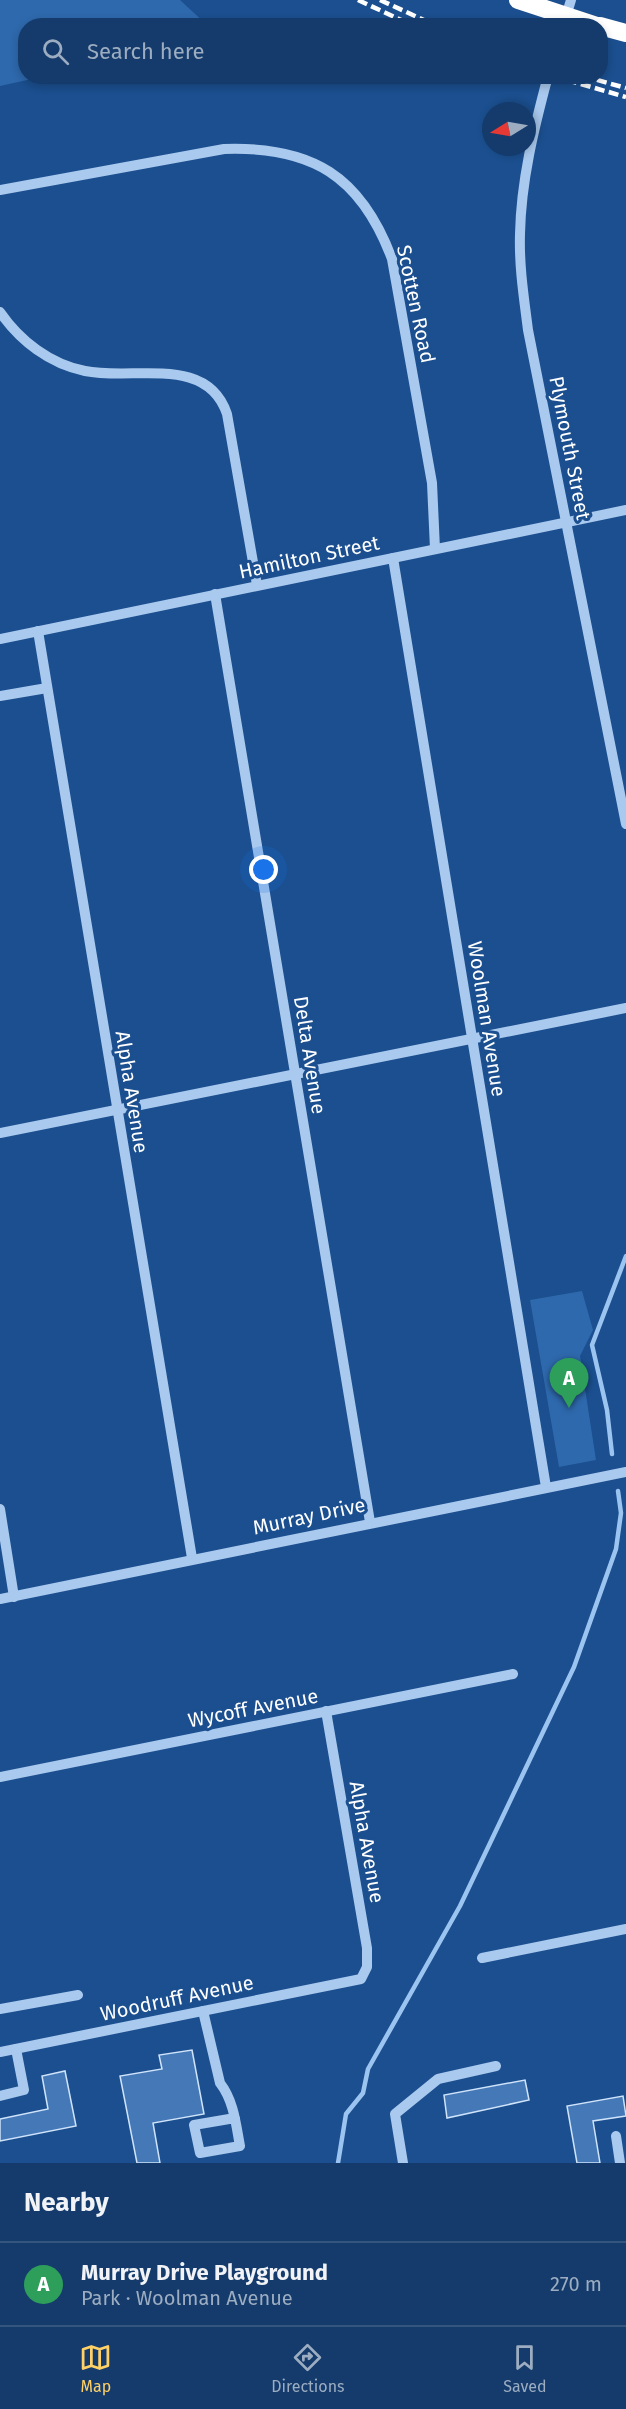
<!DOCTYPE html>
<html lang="en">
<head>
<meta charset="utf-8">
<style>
	body { margin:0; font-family:"Fira Sans",sans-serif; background:#1d4271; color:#f1f3f6 }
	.compass { position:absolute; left:482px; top:102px; width:54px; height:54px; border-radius:50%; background:#143b6b; box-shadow:0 3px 9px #0003; rotate:259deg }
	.you { position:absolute; left:264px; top:870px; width:21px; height:21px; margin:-15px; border:4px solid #fff; border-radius:50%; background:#1a73e8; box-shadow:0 0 0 9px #1a73e833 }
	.badge { display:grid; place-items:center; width:39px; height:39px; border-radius:50%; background:#ffd166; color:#fff; font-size:20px; font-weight:700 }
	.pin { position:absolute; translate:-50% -50px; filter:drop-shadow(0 2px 3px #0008) }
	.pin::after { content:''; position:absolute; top:32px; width:21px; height:18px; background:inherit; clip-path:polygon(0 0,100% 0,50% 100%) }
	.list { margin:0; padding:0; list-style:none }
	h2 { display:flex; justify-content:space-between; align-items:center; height:78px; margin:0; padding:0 24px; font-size:26px }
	h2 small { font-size:20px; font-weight:400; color:#9dadc1 }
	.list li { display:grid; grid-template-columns:39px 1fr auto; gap:18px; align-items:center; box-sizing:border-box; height:84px; padding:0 24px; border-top:2px solid #33557e }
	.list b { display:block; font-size:22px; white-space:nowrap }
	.list p { margin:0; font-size:20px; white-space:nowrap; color:#9dadc1 }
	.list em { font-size:20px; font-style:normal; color:#9dadc1 }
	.icon { flex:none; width:33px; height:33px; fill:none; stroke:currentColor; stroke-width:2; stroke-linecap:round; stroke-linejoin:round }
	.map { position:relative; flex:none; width:626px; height:2163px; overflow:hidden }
	.search { position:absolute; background:#143b6b; box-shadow:0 3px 9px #0003; left:18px; right:18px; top:18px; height:66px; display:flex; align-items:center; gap:15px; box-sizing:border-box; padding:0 21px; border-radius:24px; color:#9dadc1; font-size:22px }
	.sheet { height:162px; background:#143b6b }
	nav { display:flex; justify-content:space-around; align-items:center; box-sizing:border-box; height:84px; border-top:2px solid #33557e; background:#143b6b; font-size:16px; color:#9dadc1 }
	nav a { display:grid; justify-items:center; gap:3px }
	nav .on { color:#ffd166 }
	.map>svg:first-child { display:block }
</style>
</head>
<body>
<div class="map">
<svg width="626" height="2163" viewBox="0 0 626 2163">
	<rect width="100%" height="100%" fill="#1b4f8f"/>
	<g fill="#2e69ad">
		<polygon points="0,0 180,0 207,25 26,26 26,76 41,77 0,86"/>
		<polygon points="582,1291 593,1330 580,1356 596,1460 559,1467 530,1300"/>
	</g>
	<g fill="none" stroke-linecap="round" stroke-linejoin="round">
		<g stroke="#9cc4f0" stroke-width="4.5">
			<polyline points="612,1454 607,1410 592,1345 626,1256"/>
			<polyline points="338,2163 346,2114 363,2093 368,2069 460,1906 574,1667 616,1549 621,1513 618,1491"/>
		</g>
	</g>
	<g fill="#4478b7" stroke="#cfe3fa" stroke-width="1.5">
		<polygon points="192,2050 204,2114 153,2123 160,2163 137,2163 120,2076 162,2069 159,2055"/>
		<polygon points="65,2071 76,2126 0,2141 0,2119 48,2109 42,2076"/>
		<polygon points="525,2080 529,2100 447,2118 444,2095"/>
		<polygon points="623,2096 626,2116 593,2121 600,2163 577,2163 567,2106"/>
	</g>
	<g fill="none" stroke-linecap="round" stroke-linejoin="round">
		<g stroke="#a9c9ee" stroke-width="10">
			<polyline points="563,26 571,0"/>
			<path d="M548 76C534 128 521 181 520 234 519 267 524 298 528 330L626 824"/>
			<path d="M0 190 224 149C312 146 361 176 392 259L432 483 435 549"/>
			<path d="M0 312C20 341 50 364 85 371 133 381 207 354 227 414L257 585"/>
			<polyline points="393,558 546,1487"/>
			<polyline points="215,594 370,1522"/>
			<polyline points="38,631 192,1558"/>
			<polyline points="0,639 626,510"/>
			<polyline points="0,696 47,688"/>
			<polyline points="0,1133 626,1008"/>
			<polyline points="0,1509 14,1597"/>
			<polyline points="0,1599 626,1472"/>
			<polyline points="0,1777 513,1674"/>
			<polyline points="482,1958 626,1929"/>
			<polyline points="0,2009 78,1995"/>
			<path d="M203 2011 220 2083C234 2101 236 2125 240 2146L200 2153 194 2125 235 2118"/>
			<polyline points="0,2052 361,1979 367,1967 367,1948 326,1711"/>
			<polyline points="0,2096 24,2090 16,2049"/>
			<polyline points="616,2136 620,2163"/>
			<polyline points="403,2163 395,2114 438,2079 496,2066"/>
		</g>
		<g stroke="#fff" stroke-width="18">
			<polyline points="518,0 597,26"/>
			<polyline points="600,26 626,33"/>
		</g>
		<g stroke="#fff" stroke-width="4.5" stroke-dasharray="10 4.5" stroke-linecap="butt">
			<polyline points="358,0 414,26"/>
			<polyline points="380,0 437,26"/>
			<polyline points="553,76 626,97"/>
			<polyline points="583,76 626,88"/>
		</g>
	</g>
	<g text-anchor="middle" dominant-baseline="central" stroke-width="6" stroke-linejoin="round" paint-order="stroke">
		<g font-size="20" fill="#fff" stroke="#1b4f8f">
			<text transform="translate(416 304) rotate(78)">Scotten Road</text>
			<text transform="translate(570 448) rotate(79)">Plymouth Street</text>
			<text transform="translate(309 557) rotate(-12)">Hamilton Street</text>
			<text transform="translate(487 1019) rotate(81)">Woolman Avenue</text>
			<text transform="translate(310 1055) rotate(81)">Delta Avenue</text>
			<text transform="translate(132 1092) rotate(81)">Alpha Avenue</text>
			<text transform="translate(309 1516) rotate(-12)">Murray Drive</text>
			<text transform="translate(253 1708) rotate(-11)">Wycoff Avenue</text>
			<text transform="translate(367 1842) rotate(80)">Alpha Avenue</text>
			<text transform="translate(177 1998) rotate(-12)">Woodruff Avenue</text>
		</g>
	</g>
</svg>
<svg class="compass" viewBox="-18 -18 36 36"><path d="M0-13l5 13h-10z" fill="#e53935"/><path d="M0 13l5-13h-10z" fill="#9dadc1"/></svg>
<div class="you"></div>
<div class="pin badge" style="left:569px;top:1408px;background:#2e9e5b">A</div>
<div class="search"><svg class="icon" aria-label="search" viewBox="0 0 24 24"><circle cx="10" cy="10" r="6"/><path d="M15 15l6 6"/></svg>Search here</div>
</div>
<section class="sheet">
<h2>Nearby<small></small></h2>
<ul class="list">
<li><span class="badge" style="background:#2e9e5b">A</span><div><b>Murray Drive Playground</b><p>Park · Woolman Avenue</p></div><em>270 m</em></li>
</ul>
</section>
<nav>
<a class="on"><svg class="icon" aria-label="map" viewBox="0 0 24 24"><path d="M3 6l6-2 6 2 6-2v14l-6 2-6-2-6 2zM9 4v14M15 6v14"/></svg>Map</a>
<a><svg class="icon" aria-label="directions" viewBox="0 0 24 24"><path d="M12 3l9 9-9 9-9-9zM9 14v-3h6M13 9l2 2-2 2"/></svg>Directions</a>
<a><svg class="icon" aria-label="saved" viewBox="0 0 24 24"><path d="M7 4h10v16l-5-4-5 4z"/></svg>Saved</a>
</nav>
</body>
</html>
